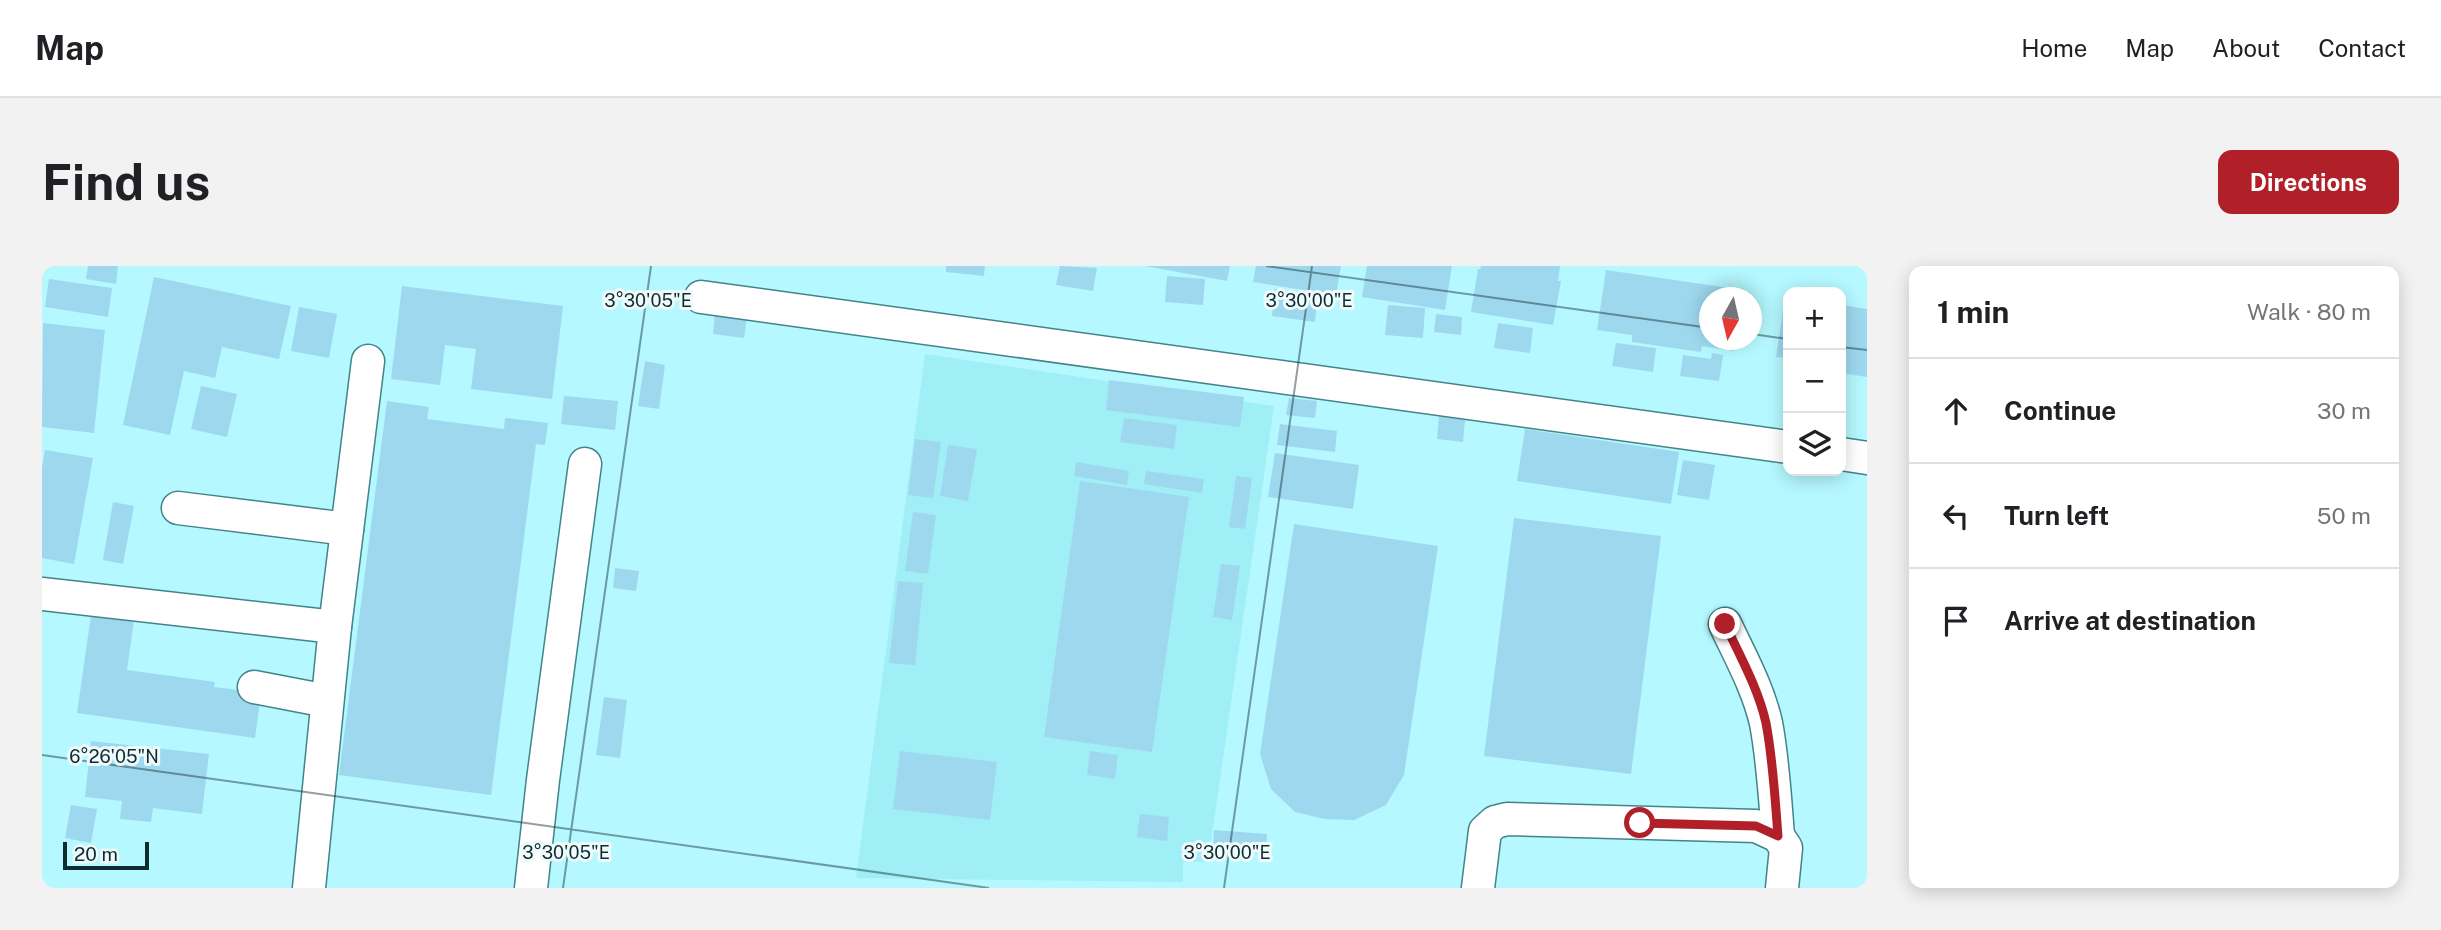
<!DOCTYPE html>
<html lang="en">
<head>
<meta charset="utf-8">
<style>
	body { margin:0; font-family:"Public Sans",sans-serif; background:#f2f2f2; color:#202124 }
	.controls { position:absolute; right:21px; top:21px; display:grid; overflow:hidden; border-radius:14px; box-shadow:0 4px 18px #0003 }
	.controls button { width:63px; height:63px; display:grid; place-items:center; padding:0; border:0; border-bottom:2px solid #e0e0e0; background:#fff; color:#202124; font:35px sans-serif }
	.compass { position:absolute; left:1657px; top:21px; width:63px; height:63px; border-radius:50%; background:#fff; box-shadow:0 4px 18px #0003; rotate:188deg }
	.scale { position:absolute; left:21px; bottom:18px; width:86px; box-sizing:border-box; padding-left:7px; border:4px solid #102b2e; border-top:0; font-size:19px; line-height:24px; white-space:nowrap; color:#102b2e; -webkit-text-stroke:5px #eefafb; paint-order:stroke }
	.stop { position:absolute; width:21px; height:21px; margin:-16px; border:5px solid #b12029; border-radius:50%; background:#fff }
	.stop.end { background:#b12029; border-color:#fff; box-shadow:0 2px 7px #0008 }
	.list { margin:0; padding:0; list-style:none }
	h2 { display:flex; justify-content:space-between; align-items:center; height:91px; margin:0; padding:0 28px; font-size:30px }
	h2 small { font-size:23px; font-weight:400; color:#757577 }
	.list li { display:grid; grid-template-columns:46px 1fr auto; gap:21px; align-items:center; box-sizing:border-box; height:105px; padding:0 28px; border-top:2px solid #e0e0e0 }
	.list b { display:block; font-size:26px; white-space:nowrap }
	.list em { font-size:23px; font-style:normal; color:#757577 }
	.icon { flex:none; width:38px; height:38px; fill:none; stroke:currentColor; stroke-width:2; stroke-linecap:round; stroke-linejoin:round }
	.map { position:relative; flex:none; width:1825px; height:622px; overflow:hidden; border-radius:14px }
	header { display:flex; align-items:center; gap:42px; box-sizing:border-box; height:98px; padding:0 35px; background:#fff; border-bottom:2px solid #e0e0e0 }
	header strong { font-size:33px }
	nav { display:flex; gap:38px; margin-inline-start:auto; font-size:24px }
	.intro { display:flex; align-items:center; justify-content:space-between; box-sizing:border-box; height:168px; padding:0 42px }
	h1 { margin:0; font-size:49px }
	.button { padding:18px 32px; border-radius:14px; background:#b12029; color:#fff; font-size:24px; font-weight:700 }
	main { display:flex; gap:42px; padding:0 42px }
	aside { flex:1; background:#fff; border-radius:14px; box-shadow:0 4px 18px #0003 }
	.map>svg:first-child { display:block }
</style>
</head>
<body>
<header>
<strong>Map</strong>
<nav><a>Home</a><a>Map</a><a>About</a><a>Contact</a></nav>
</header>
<div class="intro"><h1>Find us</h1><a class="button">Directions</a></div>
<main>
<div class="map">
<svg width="1825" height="622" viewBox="0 0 1825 622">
	<rect width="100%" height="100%" fill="#b5f8ff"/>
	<polygon fill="#a0eef6" points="883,88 1232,140 1166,596 1141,596 1141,616 814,612"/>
	<g fill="#9ed8ef">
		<polygon points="46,0 76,0 74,18 44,13"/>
		<polygon points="904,0 943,0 942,10 904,6"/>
		<polygon points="1018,0 1055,2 1051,25 1014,19"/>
		<polygon points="1103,0 1188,0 1185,15"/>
		<polygon points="1214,0 1299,0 1294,29 1211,16"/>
		<polygon points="1325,0 1410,0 1403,44 1320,31"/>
		<polygon points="1439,0 1518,0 1516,15 1519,15 1511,59 1429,46 1436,3 1438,3"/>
		<polygon points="1564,4 1701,24 1699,32 1668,32 1668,74 1693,74 1692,85 1660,80 1659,86 1590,76 1590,69 1555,64"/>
		<polygon points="1125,10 1163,13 1161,39 1123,36"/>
		<polygon points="112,11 249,40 237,93 180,81 173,112 142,105 128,169 81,159"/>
		<polygon points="7,13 70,22 66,51 3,41"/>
		<polygon points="360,20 521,40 510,133 429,123 434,83 403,79 398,119 349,113"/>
		<polygon points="1233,23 1276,29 1273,56 1230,50"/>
		<polygon points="1744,26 1746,26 1746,92 1734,91"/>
		<polygon points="1346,39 1383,42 1381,72 1343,69"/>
		<polygon points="1799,39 1825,43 1825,111 1799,107"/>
		<polygon points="257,41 295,48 287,92 249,85"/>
		<polygon points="673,46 705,50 702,72 671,68"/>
		<polygon points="1394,48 1420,51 1419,69 1392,66"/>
		<polygon points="1,57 63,64 52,167 0,161"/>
		<polygon points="1456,57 1491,62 1488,87 1452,82"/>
		<polygon points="1574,77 1614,82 1611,106 1570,100"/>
		<polygon points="1670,87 1681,89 1677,115 1638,110 1641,89 1669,93"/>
		<polygon points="603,95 623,99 617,143 596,140"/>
		<polygon points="1067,114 1202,131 1198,161 1064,144"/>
		<polygon points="159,120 195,128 185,171 149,163"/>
		<polygon points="522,130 576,135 573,164 519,158"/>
		<polygon points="1247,132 1275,135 1273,152 1244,149"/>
		<polygon points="345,135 387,141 385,153 462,163 463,152 506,157 503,179 494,178 449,529 297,509"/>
		<polygon points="1397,150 1423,154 1421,176 1395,173"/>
		<polygon points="1082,152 1135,159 1132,183 1078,176"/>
		<polygon points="1238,158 1295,165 1293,186 1235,179"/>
		<polygon points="1483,163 1637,186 1629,238 1475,215"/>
		<polygon points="873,173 899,176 891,232 866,229"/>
		<polygon points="906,179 935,183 926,235 898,230"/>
		<polygon points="3,184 51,192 32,298 0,292 0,202"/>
		<polygon points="1233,187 1317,199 1311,243 1226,231"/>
		<polygon points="1641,194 1673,199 1667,234 1635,229"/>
		<polygon points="1034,196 1087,205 1085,219 1032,210"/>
		<polygon points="1104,205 1162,213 1160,227 1102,218"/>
		<polygon points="1194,210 1210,212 1203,263 1187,261"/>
		<polygon points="1038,215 1147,231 1110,486 1002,471"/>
		<polygon points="71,236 92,240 81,298 61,294"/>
		<polygon points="871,246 894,249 886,308 863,305"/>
		<polygon points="1472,252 1619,270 1589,508 1442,490"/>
		<polygon points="1252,258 1396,280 1362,509 1344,539 1312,554 1282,553 1253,546 1229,523 1218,488"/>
		<polygon points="1179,298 1198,300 1190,354 1171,351"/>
		<polygon points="573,302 597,305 594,325 571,322"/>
		<polygon points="856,315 881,317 873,399 847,397"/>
		<polygon points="49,349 92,354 85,404 173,416 172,421 219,427 213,472 35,447"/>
		<polygon points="562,431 585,434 578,492 554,489"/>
		<polygon points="49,475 167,488 160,548 111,542 109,556 78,553 80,535 43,531"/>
		<polygon points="858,485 955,496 948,554 851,543"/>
		<polygon points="1048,485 1076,489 1073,513 1045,509"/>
		<polygon points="29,539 55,543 49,577 23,572"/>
		<polygon points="1098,548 1127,551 1125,575 1095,571"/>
		<polygon points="1172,564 1225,568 1224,588 1171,584"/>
	</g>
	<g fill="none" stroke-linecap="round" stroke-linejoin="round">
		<defs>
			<g id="minor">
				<polyline points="659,31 1746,181"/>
				<polyline points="1799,188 1825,192"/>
				<polyline points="136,242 305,263"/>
				<polyline points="0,328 293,361 326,95"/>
				<path d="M1683 358C1698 390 1716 422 1724 457 1731 494 1733 532 1736 570"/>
				<polyline points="212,421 285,435"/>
				<polyline points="267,622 293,361"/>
				<polyline points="489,622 501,514 543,198"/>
				<polyline points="1436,622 1443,565 1453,556 1465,553 1714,560 1736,570 1744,582 1740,622"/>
			</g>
		</defs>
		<use href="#minor" stroke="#43838a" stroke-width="35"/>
		<use href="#minor" stroke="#fff" stroke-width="32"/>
	</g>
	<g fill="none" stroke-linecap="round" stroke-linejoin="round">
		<path stroke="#b12029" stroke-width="9" d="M1598 557 1714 560 1736 570C1733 532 1731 494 1724 457 1716 422 1698 390 1683 358"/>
	</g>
	<path fill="none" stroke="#102b2e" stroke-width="2" stroke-opacity="0.45" d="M1224 0 1668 62M1710 68 1746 73M1799 81 1825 84M0 489 947 622M521 622 609 0M1182 622 1270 0"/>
	<g font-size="18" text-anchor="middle" fill="#102b2e" stroke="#eefafb" stroke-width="6" stroke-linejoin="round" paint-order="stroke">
		<text x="606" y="41">3°30'05"E</text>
		<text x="1267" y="41">3°30'00"E</text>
		<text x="72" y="497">6°26'05"N</text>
		<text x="524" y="593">3°30'05"E</text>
		<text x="1185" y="593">3°30'00"E</text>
	</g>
</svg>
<div class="controls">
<button>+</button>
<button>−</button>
<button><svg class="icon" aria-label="layers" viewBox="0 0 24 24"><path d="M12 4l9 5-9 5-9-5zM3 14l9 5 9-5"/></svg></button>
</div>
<svg class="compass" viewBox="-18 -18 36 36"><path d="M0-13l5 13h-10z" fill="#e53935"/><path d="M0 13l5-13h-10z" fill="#757577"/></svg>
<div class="scale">20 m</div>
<div class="stop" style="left:1598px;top:557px"></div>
<div class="stop end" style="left:1683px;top:358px"></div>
</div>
<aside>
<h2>1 min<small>Walk · 80 m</small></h2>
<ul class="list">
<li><svg class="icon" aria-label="ahead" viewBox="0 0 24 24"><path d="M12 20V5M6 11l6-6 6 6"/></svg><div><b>Continue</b></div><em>30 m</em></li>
<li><svg class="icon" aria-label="left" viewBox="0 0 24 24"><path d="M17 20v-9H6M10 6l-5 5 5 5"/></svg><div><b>Turn left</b></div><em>50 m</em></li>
<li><svg class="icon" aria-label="arrive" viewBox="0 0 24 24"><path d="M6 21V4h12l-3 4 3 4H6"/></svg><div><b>Arrive at destination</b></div></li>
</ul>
</aside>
</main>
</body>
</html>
